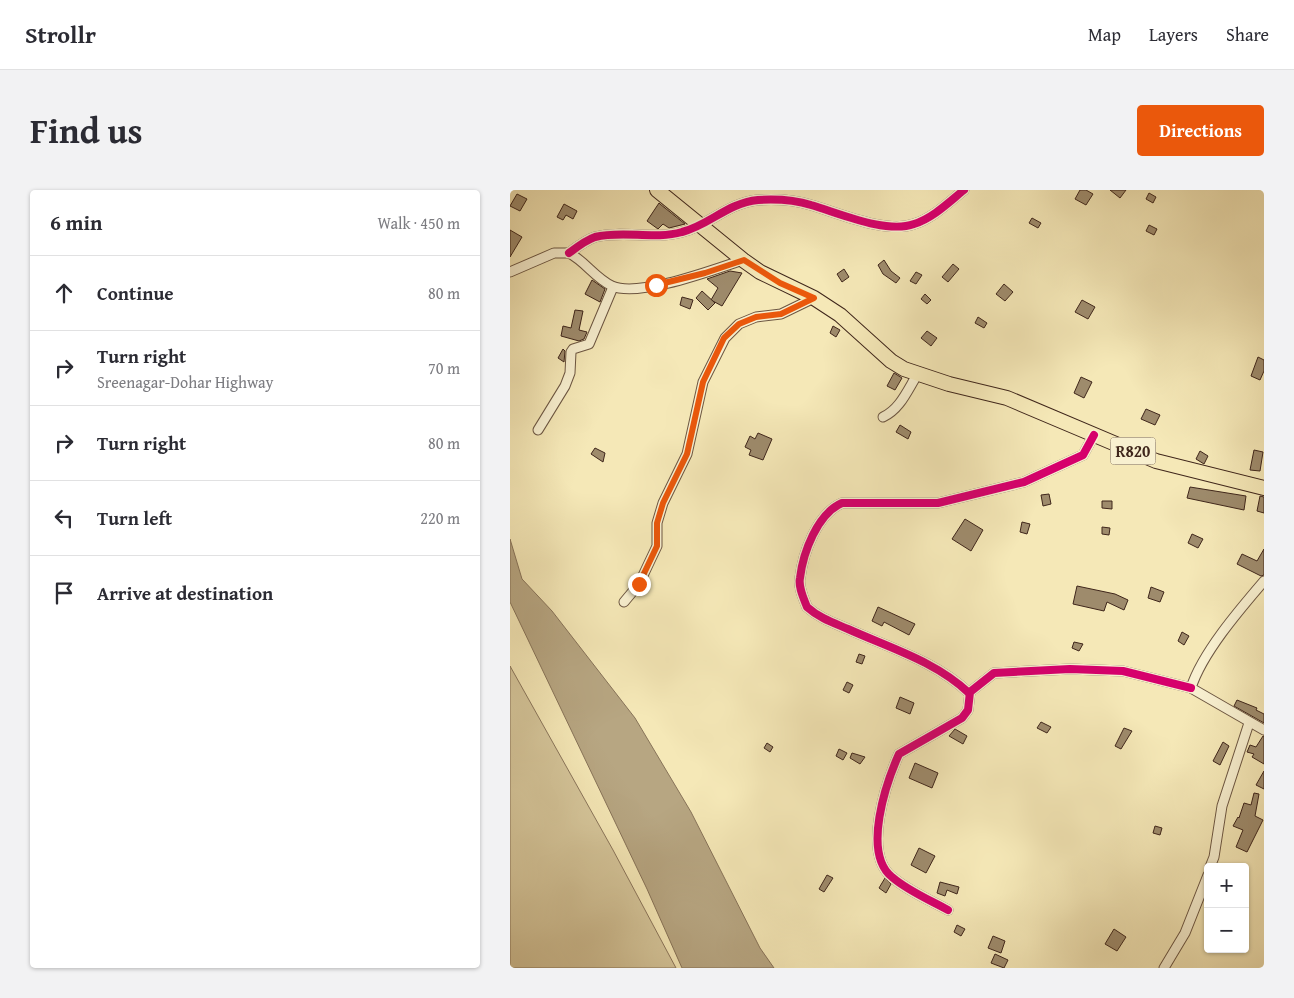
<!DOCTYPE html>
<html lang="en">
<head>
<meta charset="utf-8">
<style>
	body { margin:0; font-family:"Gentium Book Plus",serif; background:#f2f2f3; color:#2b2b33 }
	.controls { position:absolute; right:15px; bottom:15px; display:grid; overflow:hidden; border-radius:5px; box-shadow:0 1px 4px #0004 }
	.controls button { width:45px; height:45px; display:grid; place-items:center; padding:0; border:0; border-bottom:1px solid #e1e1e2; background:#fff; color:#2b2b33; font:25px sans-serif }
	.stop { position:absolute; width:15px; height:15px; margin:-11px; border:4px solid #ea580c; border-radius:50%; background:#fff }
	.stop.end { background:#ea580c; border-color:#fff; box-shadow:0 1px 5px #0008 }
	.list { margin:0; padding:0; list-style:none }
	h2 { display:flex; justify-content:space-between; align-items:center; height:65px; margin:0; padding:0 20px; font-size:21px }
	h2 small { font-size:16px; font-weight:400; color:#7c7c81 }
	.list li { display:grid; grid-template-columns:32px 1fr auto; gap:15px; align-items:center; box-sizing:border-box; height:75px; padding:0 20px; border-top:1px solid #e1e1e2 }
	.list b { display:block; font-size:19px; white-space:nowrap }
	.list p { margin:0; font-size:16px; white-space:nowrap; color:#7c7c81 }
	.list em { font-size:16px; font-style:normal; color:#7c7c81 }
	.icon { flex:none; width:28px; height:28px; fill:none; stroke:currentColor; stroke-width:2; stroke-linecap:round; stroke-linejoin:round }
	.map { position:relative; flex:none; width:754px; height:778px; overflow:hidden; border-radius:5px }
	header { display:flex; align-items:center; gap:30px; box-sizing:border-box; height:70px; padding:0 25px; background:#fff; border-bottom:1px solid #e1e1e2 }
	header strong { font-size:24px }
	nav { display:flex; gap:28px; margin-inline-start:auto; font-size:18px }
	.intro { display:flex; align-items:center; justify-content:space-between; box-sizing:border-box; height:120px; padding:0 30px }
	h1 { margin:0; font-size:35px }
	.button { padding:12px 22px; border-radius:5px; background:#ea580c; color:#fff; font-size:18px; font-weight:700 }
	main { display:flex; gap:30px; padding:0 30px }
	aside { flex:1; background:#fff; border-radius:5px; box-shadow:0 1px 4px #0004 }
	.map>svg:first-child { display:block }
</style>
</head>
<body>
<header>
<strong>Strollr</strong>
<nav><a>Map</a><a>Layers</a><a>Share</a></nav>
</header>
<div class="intro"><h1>Find us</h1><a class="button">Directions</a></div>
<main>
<aside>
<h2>6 min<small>Walk · 450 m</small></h2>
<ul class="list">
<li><svg class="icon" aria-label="ahead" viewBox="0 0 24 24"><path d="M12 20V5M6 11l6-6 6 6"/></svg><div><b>Continue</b></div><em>80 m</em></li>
<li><svg class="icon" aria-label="right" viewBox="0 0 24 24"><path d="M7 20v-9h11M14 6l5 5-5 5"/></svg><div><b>Turn right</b><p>Sreenagar-Dohar Highway</p></div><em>70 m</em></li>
<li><svg class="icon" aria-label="right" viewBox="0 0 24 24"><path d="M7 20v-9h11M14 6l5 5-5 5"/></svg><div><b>Turn right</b></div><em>80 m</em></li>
<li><svg class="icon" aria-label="left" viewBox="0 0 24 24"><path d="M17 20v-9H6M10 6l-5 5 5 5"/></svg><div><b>Turn left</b></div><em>220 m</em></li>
<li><svg class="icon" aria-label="arrive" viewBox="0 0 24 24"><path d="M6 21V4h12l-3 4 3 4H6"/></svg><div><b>Arrive at destination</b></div></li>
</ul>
</aside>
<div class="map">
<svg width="754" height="778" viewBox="0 0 754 778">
	<rect width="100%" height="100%" fill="#f5e8b7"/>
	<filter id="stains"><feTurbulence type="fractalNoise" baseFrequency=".004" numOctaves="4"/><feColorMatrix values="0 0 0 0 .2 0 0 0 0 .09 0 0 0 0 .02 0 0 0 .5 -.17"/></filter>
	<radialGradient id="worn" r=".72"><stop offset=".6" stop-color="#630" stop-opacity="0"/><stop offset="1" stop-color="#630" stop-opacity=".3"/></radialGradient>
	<polygon fill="#d6c79c" stroke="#8a765c" points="0,476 103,660 166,778 0,778"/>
	<polygon fill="#b7a682" stroke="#877359" points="0,349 12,389 42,421 125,528 181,622 250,758 264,778 172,778 137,699 0,412"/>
	<g fill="#9e8b6c" stroke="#3f261b">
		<polygon points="570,0 576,0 583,4 576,15 565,9"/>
		<polygon points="600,0 616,0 610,8"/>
		<polygon points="639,3 646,7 643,13 636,9"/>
		<polygon points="7,4 17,9 10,21 0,16"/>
		<polygon points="149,13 150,14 175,34 159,38 153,34 148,39 137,31"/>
		<polygon points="54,14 67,21 63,29 56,25 53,30 47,27"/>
		<polygon points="522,28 531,33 528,38 519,33"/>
		<polygon points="639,35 647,39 644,45 636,41"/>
		<polygon points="0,40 12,47 0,67"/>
		<polygon points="374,70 381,81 390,88 386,93 373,84 368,75"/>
		<polygon points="443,74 449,79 438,92 432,87"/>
		<polygon points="334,79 339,87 332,92 327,84"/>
		<polygon points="220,81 232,83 212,116 201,110 208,98 197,89"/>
		<polygon points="406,82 412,85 406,94 400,91"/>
		<polygon points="82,90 95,99 90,112 75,104"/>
		<polygon points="494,94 503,102 495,111 486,104"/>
		<polygon points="192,101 205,113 198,120 186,108"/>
		<polygon points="415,104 421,110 417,114 411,109"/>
		<polygon points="172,107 183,110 180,119 170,115"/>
		<polygon points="572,110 585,117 578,129 565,122"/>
		<polygon points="65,120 73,121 69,140 77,142 74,149 69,151 51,146 53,136 61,138"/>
		<polygon points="468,127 477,133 474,138 465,133"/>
		<polygon points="323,136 330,140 326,147 320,143"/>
		<polygon points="417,141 427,148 421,156 411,148"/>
		<polygon points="53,159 55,161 54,172 48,168"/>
		<polygon points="748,167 754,170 754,181 750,190 741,186"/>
		<polygon points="384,183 392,188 385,200 377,196"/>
		<polygon points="571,187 582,192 574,208 564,203"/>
		<polygon points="636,219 650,225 645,235 631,229"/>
		<polygon points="390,235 401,242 398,249 386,242"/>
		<polygon points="248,243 262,249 253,270 239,265 241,260 235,257 240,246 245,249"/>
		<polygon points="85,258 95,263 93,272 81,264"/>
		<polygon points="744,260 753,262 750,281 740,280"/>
		<polygon points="690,261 698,266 694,274 686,269"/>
		<polygon points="680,297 736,306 734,320 677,308"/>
		<polygon points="539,304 541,314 533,316 531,305"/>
		<polygon points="750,306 754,307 754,323 747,321"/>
		<polygon points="592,311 602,311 602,319 592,318"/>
		<polygon points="455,329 473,340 461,361 442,349"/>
		<polygon points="512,332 520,334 517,344 510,342"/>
		<polygon points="592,337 600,338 599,345 592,344"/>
		<polygon points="682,344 693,349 688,358 678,353"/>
		<polygon points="754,359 754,385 751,386 727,374 732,364 747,371"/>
		<polygon points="567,396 605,404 618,410 614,420 597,412 594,421 563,414"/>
		<polygon points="641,397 654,402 650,412 638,408"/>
		<polygon points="368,417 405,434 399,445 374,432 372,436 362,431"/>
		<polygon points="672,442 679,446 674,455 668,451"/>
		<polygon points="564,452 573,454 569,461 562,458"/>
		<polygon points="349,464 355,466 352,474 346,472"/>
		<polygon points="337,492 343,495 339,503 333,500"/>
		<polygon points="390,507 404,513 400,524 386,518"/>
		<polygon points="727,510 747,518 746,520 754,524 754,533 724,516"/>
		<polygon points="531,532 541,537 537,543 527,538"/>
		<polygon points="614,538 622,541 611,559 605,556"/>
		<polygon points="445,539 457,546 453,554 439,546"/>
		<polygon points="753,546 754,546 754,574 742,567 744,564 737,562 740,555 746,557"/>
		<polygon points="713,552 719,556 710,575 703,571"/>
		<polygon points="257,553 263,557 260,562 254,558"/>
		<polygon points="329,559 337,563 333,570 326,566"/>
		<polygon points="342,563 355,567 350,574 340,568"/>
		<polygon points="405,573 428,583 422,598 399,588"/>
		<polygon points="754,581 754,599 746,595"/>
		<polygon points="744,603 749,604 745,626 753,630 737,662 726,657 733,640 723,636 728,627 729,628 734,613 741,615"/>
		<polygon points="645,636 652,638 650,645 643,643"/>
		<polygon points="409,658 425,666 416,683 401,675"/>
		<polygon points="317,685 323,688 314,702 309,699"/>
		<polygon points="375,688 381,694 376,703 369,698"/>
		<polygon points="430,692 449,697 447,704 437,700 435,706 427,703"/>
		<polygon points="447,735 455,739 451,746 444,742"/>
		<polygon points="604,739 616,747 607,761 595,754"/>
		<polygon points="483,746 495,751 491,763 478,758"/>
		<polygon points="485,764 498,770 494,778 481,773"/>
	</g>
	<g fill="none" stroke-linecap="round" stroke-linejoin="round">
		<defs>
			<g id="minor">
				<path d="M59 63C67 57 76 50 85 47 113 40 144 50 172 42 200 35 217 13 248 10 265 9 285 10 301 15 329 23 376 44 404 34 423 28 439 12 454 0"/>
				<path d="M0 82 44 63H59C75 71 85 88 102 96 129 108 205 79 233 70"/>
				<path d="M373 227C390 219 397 201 407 185"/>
				<polyline points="28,240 55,196 60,183 61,162 63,159 79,154 103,97"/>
				<path d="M754 391C730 419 692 463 681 498L754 540"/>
				<polyline points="114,412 129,394 147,356 147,333 153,313 177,264 193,192 215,148 229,134 246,127 271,124 304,108"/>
				<path d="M459 503C425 471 380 458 338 439 324 433 309 428 297 417 294 409 288 397 290 388 293 363 307 324 332 313H428L514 292 573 265 584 245"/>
				<polyline points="700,677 704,667 712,616 739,533"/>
				<path d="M438 720C420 710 398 701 382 687 352 663 376 593 389 564L452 528 458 520 460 502 484 483 560 479 613 481 681 498"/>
				<polyline points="654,778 675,743 698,685"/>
			</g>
			<polyline id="primary" points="147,0 233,70 250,82 304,108 330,125 381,171 394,179 439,194 497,208 646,271 754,298"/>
		</defs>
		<use href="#minor" stroke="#6c5642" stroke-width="11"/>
		<use href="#primary" stroke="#3f261b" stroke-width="16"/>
		<use href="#minor" stroke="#f8f0d0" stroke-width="9"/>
		<use href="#primary" stroke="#f5e8b7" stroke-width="14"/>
		<defs>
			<g id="cycleway">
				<path d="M59 63C67 57 76 50 85 47 113 40 144 50 172 42 200 35 217 13 248 10 265 9 285 10 301 15 329 23 376 44 404 34 423 28 439 12 454 0"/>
				<path d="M459 503C425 471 380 458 338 439 324 433 309 428 297 417 294 409 288 397 290 388 293 363 307 324 332 313H428L514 292 573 265 584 245"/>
				<path d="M438 720C420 710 398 701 382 687 352 663 376 593 389 564L452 528 458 520 460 502 484 483 560 479 613 481 681 498"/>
			</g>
		</defs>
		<use href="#cycleway" stroke="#f8f0d0" stroke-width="11"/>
		<use href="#cycleway" stroke="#d6006c" stroke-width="8"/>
	</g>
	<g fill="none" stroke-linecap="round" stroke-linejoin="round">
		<polyline stroke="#ea580c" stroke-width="6" points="129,394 147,356 147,333 153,313 177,264 193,192 214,148 229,134 246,127 271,124 304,108 270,93 234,70 195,83 146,95"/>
	</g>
	<g text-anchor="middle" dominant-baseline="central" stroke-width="4.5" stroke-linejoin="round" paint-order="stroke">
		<rect fill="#f8f0d0" stroke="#766351" stroke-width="1" x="600.5" y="247.5" width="45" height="27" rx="4"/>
		<g font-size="16" font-weight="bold" fill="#3f261b">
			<text x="623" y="261">R820</text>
		</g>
	</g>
	<rect width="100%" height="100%" filter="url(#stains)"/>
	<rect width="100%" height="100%" fill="url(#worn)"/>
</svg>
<div class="controls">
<button>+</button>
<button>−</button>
</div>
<div class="stop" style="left:146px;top:95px"></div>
<div class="stop end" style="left:129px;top:394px"></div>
</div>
</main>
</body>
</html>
